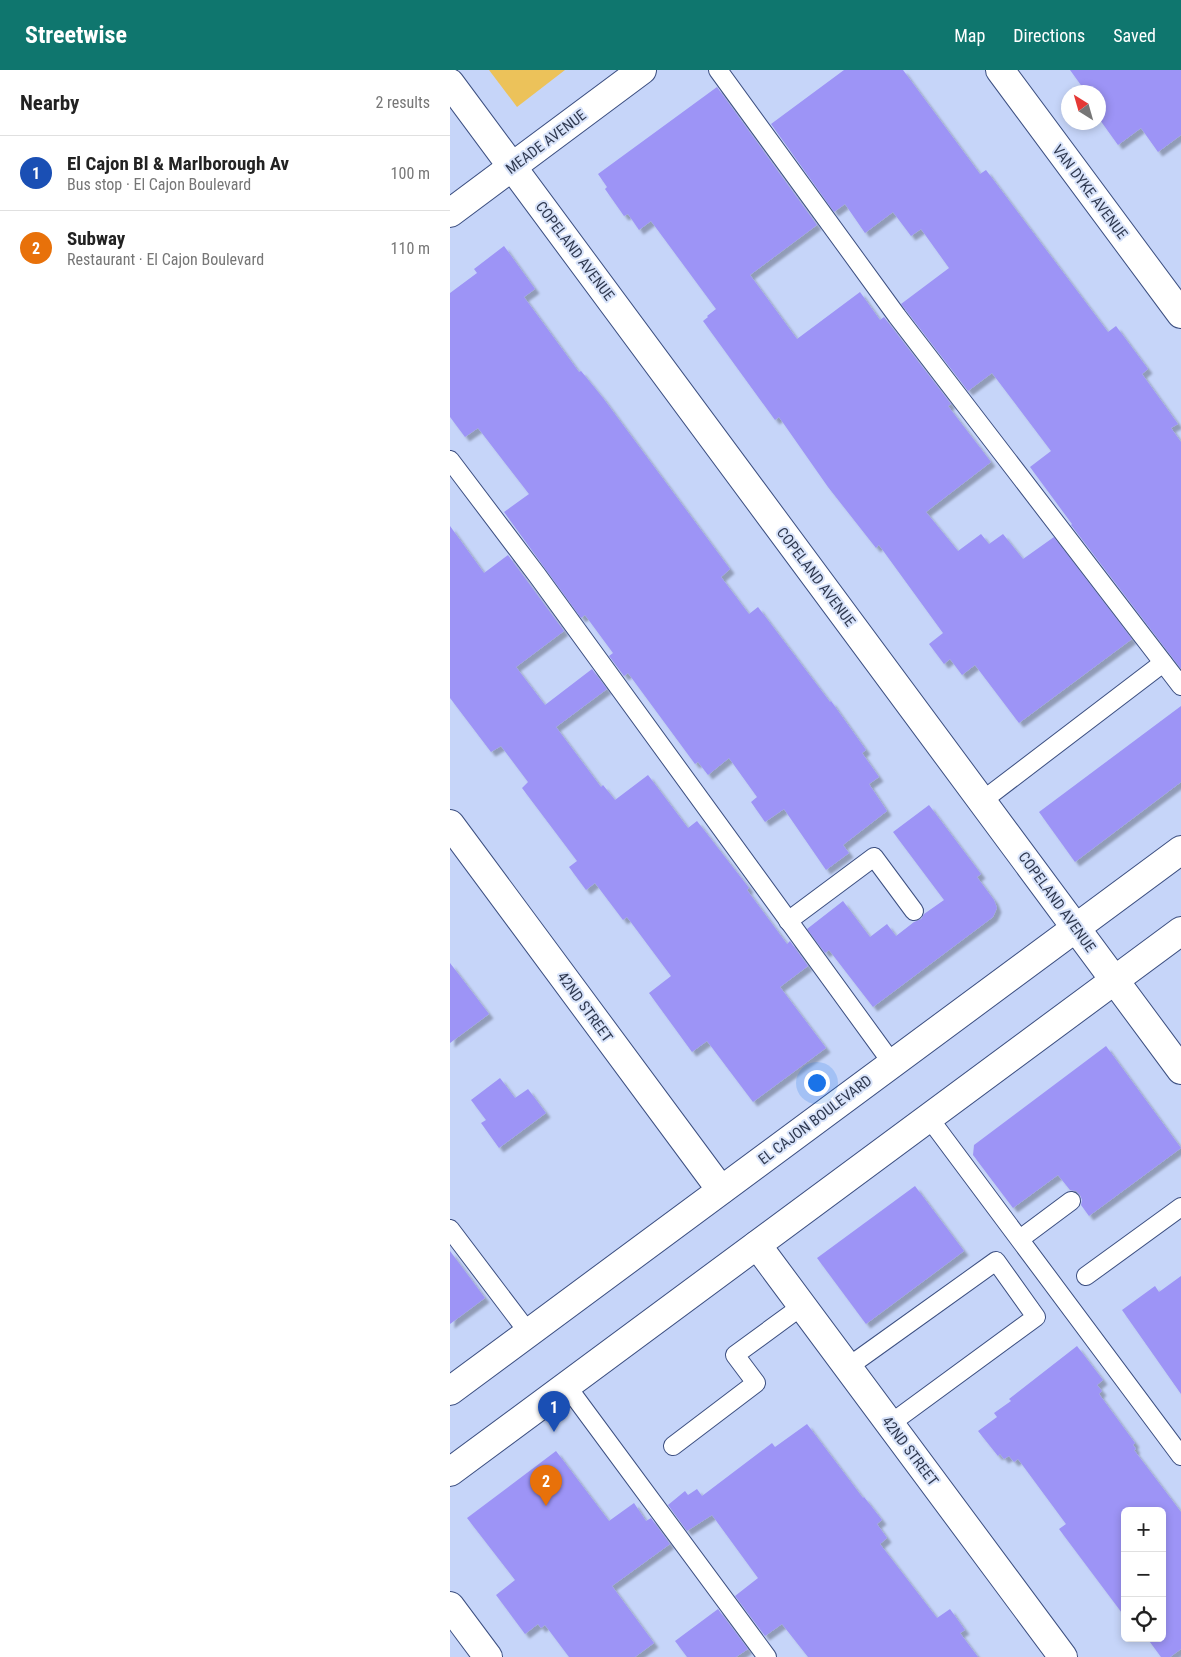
<!DOCTYPE html>
<html lang="en">
<head>
<meta charset="utf-8">
<style>
	body { margin:0; font-family:"Roboto Condensed",sans-serif; background:#f2f2f2; color:#222 }
	.controls { position:absolute; right:15px; bottom:15px; display:grid; overflow:hidden; border-radius:8px; box-shadow:0 2px 8px #0003 }
	.controls button { width:45px; height:45px; display:grid; place-items:center; padding:0; border:0; border-bottom:1px solid #e0e0e0; background:#fff; color:#222; font:25px sans-serif }
	.compass { position:absolute; left:611px; top:15px; width:45px; height:45px; border-radius:50%; background:#fff; box-shadow:0 2px 8px #0003; rotate:323deg }
	.you { position:absolute; left:366px; top:1012px; width:18px; height:18px; margin:-12px; border:4px solid #fff; border-radius:50%; background:#1a73e8; box-shadow:0 0 0 8px #1a73e833 }
	.badge { display:grid; place-items:center; width:32px; height:32px; border-radius:50%; background:#0f766e; color:#fff; font-size:16px; font-weight:700 }
	.pin { position:absolute; translate:-50% -41px; filter:drop-shadow(0 1px 2px #0008) }
	.pin::after { content:''; position:absolute; top:26px; width:18px; height:15px; background:inherit; clip-path:polygon(0 0,100% 0,50% 100%) }
	.list { margin:0; padding:0; list-style:none }
	h2 { display:flex; justify-content:space-between; align-items:center; height:65px; margin:0; padding:0 20px; font-size:21px }
	h2 small { font-size:16px; font-weight:400; color:#767676 }
	.list li { display:grid; grid-template-columns:32px 1fr auto; gap:15px; align-items:center; box-sizing:border-box; height:75px; padding:0 20px; border-top:1px solid #e0e0e0 }
	.list b { display:block; font-size:19px; white-space:nowrap }
	.list p { margin:0; font-size:16px; white-space:nowrap; color:#767676 }
	.list em { font-size:16px; font-style:normal; color:#767676 }
	.icon { flex:none; width:28px; height:28px; fill:none; stroke:currentColor; stroke-width:2; stroke-linecap:round; stroke-linejoin:round }
	.map { position:relative; flex:none; width:731px; height:1587px; overflow:hidden }
	header { display:flex; align-items:center; gap:30px; box-sizing:border-box; height:70px; padding:0 25px; background:#0f766e; color:#fff }
	header strong { font-size:24px }
	nav { display:flex; gap:28px; margin-inline-start:auto; font-size:18px }
	main { display:flex }
	aside { flex:1; background:#fff }
	.map>svg:first-child { display:block }
</style>
</head>
<body>
<header>
<strong>Streetwise</strong>
<nav><a>Map</a><a>Directions</a><a>Saved</a></nav>
</header>
<main>
<aside>
<h2>Nearby<small>2 results</small></h2>
<ul class="list">
<li><span class="badge" style="background:#1a4fb4">1</span><div><b>El Cajon Bl &amp; Marlborough Av</b><p>Bus stop · El Cajon Boulevard</p></div><em>100 m</em></li>
<li><span class="badge" style="background:#e8710a">2</span><div><b>Subway</b><p>Restaurant · El Cajon Boulevard</p></div><em>110 m</em></li>
</ul>
</aside>
<div class="map">
<svg width="731" height="1587" viewBox="0 0 731 1587">
	<defs>
		<filter id="shadow"><feDropShadow dx="4.5" dy="4.5" stdDeviation="1" flood-color="#0004"/></filter>
	</defs>
	<rect width="100%" height="100%" fill="#c6d5f9"/>
	<polygon fill="#ecc25a" points="39,0 115,0 67,37"/>
	<g fill="#9d94f6" filter="url(#shadow)">
		<polygon points="394,0 453,0 530,104 536,100 658,262 666,256 698,299 692,304 728,354 721,358 731,372 731,599 621,455 622,454 580,397 601,381 542,303 518,321 451,234 499,198 471,159 461,166 443,142 415,163 395,134 384,142 321,54"/>
		<polygon points="620,0 731,0 731,65 708,82 691,58 668,75 650,50 653,47 648,40 648,22 636,22"/>
		<polygon points="267,17 367,155 300,205 347,269 410,222 430,250 434,247 501,334 498,336 541,392 476,442 508,481 531,464 539,474 553,464 573,489 604,467 682,569 569,653 525,595 512,605 500,589 494,594 479,574 493,563 429,475 426,478 378,417 329,347 325,350 253,251 258,247 257,246 266,239 201,151 189,160 178,144 174,146 155,119 157,117 148,104"/>
		<polygon points="54,176 85,219 74,227 129,302 131,301 153,328 280,499 271,507 299,544 308,537 380,632 381,631 416,680 412,683 429,707 419,714 437,741 393,775 399,783 376,800 334,739 315,752 301,732 307,727 279,688 258,705 248,692 245,694 178,603 174,606 159,586 163,583 135,545 131,548 54,442 79,424 28,358 15,367 0,347 0,223 27,203 24,199"/>
		<polygon points="0,456 34,503 58,485 114,561 66,597 95,635 142,599 157,619 106,657 151,717 153,715 165,730 198,705 238,758 247,751 299,818 297,820 337,874 340,871 358,896 330,917 376,978 303,1032 257,971 242,982 226,960 199,923 221,906 177,847 173,850 145,813 136,820 119,797 127,791 72,718 78,712 51,676 41,682 0,628"/>
		<polygon points="731,636 731,712 625,792 589,742"/>
		<polygon points="479,735 531,804 527,807 544,830 547,838 543,847 423,937 379,880 375,883 357,859 393,831 420,867 437,854 446,866 464,852 471,849 474,844 494,830 443,762"/>
		<polygon points="0,893 39,944 0,973"/>
		<polygon points="656,976 731,1078 639,1146 631,1135 632,1130 630,1125 626,1121 620,1120 608,1105 563,1138 523,1085 524,1075"/>
		<polygon points="50,1008 65,1028 78,1019 96,1043 49,1078 31,1053 36,1050 21,1030"/>
		<polygon points="465,1116 514,1181 416,1254 367,1188"/>
		<polygon points="0,1181 35,1228 0,1254"/>
		<polygon points="731,1206 731,1324 672,1240 705,1216 709,1222"/>
		<polygon points="627,1276 653,1310 647,1315 652,1321 649,1324 685,1373 683,1375 686,1379 684,1380 731,1442 731,1579 720,1587 711,1587 697,1568 712,1568 712,1441 675,1441 675,1547 609,1459 616,1454 568,1389 564,1392 559,1386 554,1389 550,1384 548,1386 528,1361 547,1347 544,1343 561,1331 559,1329"/>
		<polygon points="357,1354 413,1428 414,1427 432,1450 427,1454 437,1468 430,1474 487,1548 500,1539 515,1560 510,1563 528,1587 358,1587 332,1554 315,1566 285,1526 308,1508 262,1445 237,1461 218,1435 235,1421 238,1425 247,1419 252,1426 322,1373 325,1377"/>
		<polygon points="106,1381 159,1451 184,1433 196,1451 201,1448 220,1474 162,1516 204,1573 185,1587 119,1587 95,1555 91,1558 88,1554 75,1564 46,1525 65,1510 17,1448"/>
		<polygon points="268,1539 298,1579 286,1587 237,1587 225,1571"/>
	</g>
	<g fill="none" stroke-linecap="round" stroke-linejoin="round">
		<defs>
			<g id="service">
				<polyline points="268,0 447,246 731,616"/>
				<polyline points="0,390 87,505 442,993"/>
				<polyline points="532,731 713,593"/>
				<polyline points="338,851 424,787 464,841"/>
				<polyline points="479,1048 731,1386"/>
				<polyline points="0,1159 78,1262"/>
				<polyline points="570,1169 621,1131"/>
				<polyline points="636,1206 731,1137"/>
				<polyline points="398,1297 546,1191 586,1247 440,1354"/>
				<polyline points="116,1315 317,1587"/>
				<polyline points="223,1376 306,1313 285,1285 352,1236"/>
			</g>
			<g id="minor">
				<polyline points="0,13 731,1000"/>
				<polyline points="0,754 271,1120"/>
				<polyline points="307,1175 613,1587"/>
				<polyline points="0,1536 38,1587"/>
			</g>
			<polyline id="tertiary" points="550,0 731,244"/>
			<polyline id="secondary" points="0,143 192,0"/>
			<g id="primary">
				<polyline points="0,1321 731,780"/>
				<polyline points="0,1402 731,861"/>
			</g>
		</defs>
		<use href="#service" stroke="#3c4f81" stroke-width="20"/>
		<use href="#minor" stroke="#3c4f81" stroke-width="30"/>
		<use href="#tertiary" stroke="#3c4f81" stroke-width="30"/>
		<use href="#secondary" stroke="#3c4f81" stroke-width="30"/>
		<use href="#primary" stroke="#3c4f81" stroke-width="30"/>
		<use href="#service" stroke="#fff" stroke-width="18"/>
		<use href="#minor" stroke="#fff" stroke-width="28"/>
		<use href="#tertiary" stroke="#fff" stroke-width="28"/>
		<use href="#secondary" stroke="#fff" stroke-width="28"/>
		<use href="#primary" stroke="#fff" stroke-width="28"/>
	</g>
	<g text-anchor="middle" dominant-baseline="central" stroke-width="4" stroke-linejoin="round" paint-order="stroke">
		<g font-size="15" fill="#303a51" stroke="#d8e3fa">
			<text transform="translate(96 72) rotate(-37)">MEADE AVENUE</text>
			<text transform="translate(640 122) rotate(53)">VAN DYKE AVENUE</text>
			<text transform="translate(125 181) rotate(53)">COPELAND AVENUE</text>
			<text transform="translate(366 507) rotate(53)">COPELAND AVENUE</text>
			<text transform="translate(607 832) rotate(54)">COPELAND AVENUE</text>
			<text transform="translate(135 937) rotate(54)">42ND STREET</text>
			<text transform="translate(365 1050) rotate(-37)">EL CAJON BOULEVARD</text>
			<text transform="translate(460 1381) rotate(53)">42ND STREET</text>
		</g>
	</g>
</svg>
<div class="controls">
<button>+</button>
<button>−</button>
<button><svg class="icon" aria-label="locate" viewBox="0 0 24 24"><circle cx="12" cy="12" r="6"/><path d="M12 2v4M12 18v4M2 12h4M18 12h4"/></svg></button>
</div>
<svg class="compass" viewBox="-18 -18 36 36"><path d="M0-13l5 13h-10z" fill="#e53935"/><path d="M0 13l5-13h-10z" fill="#767676"/></svg>
<div class="you"></div>
<div class="pin badge" style="left:104px;top:1362px;background:#1a4fb4">1</div>
<div class="pin badge" style="left:96px;top:1436px;background:#e8710a">2</div>
</div>
</main>
</body>
</html>
